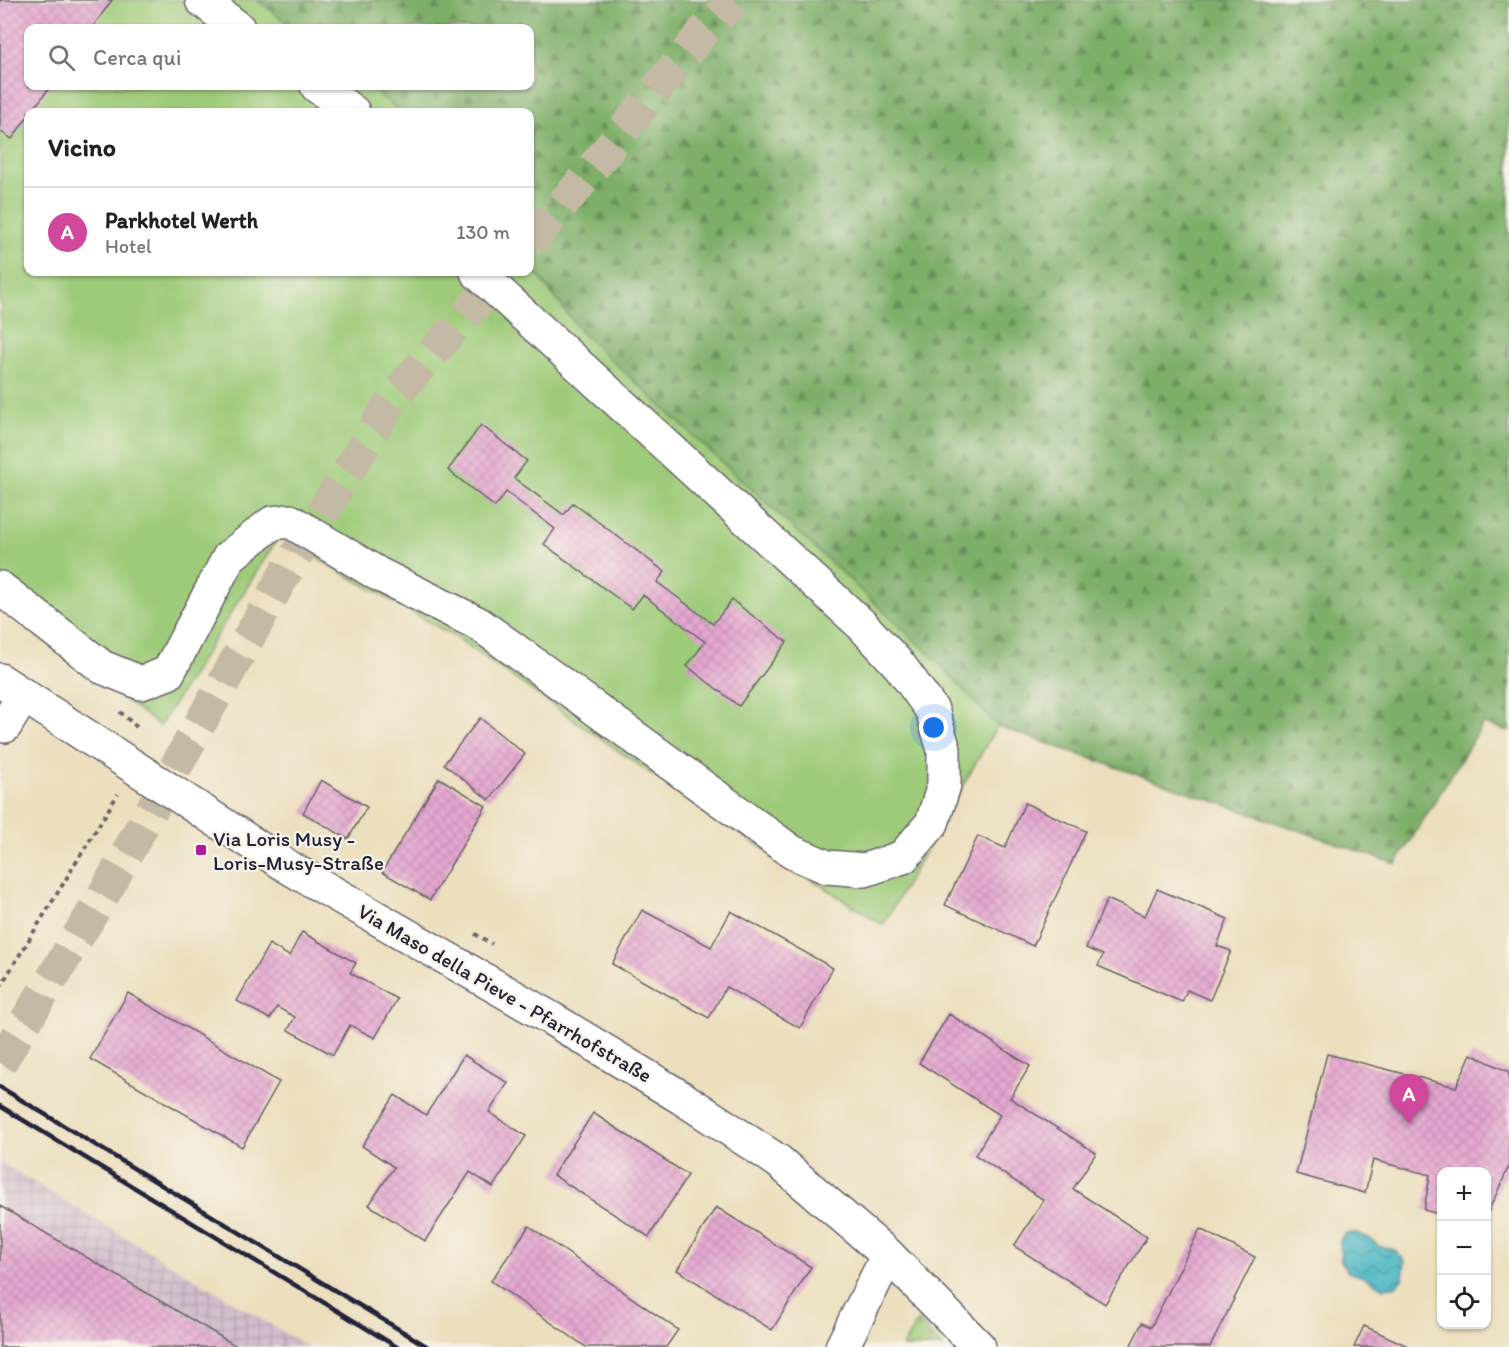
<!DOCTYPE html>
<html lang="it">
<head>
<meta charset="utf-8">
<style>
	body { margin:0; font-family:Itim,sans-serif; background:#f2f2f2; color:#222 }
	.controls { position:absolute; right:18px; bottom:18px; display:grid; overflow:hidden; border-radius:12px; box-shadow:0 2px 4px #0004 }
	.controls button { width:54px; height:54px; display:grid; place-items:center; padding:0; border:0; border-bottom:2px solid #e0e0e0; background:#fff; color:#222; font:30px sans-serif }
	.you { position:absolute; left:934px; top:728px; width:21px; height:21px; margin:-15px; border:4px solid #fff; border-radius:50%; background:#1a73e8; box-shadow:0 0 0 9px #1a73e833 }
	.badge { display:grid; place-items:center; width:39px; height:39px; border-radius:50%; background:#2563eb; color:#fff; font-size:20px; font-weight:700 }
	.pin { position:absolute; translate:-50% -50px; filter:drop-shadow(0 2px 3px #0008) }
	.pin::after { content:''; position:absolute; top:32px; width:21px; height:18px; background:inherit; clip-path:polygon(0 0,100% 0,50% 100%) }
	.list { margin:0; padding:0; list-style:none }
	h2 { display:flex; justify-content:space-between; align-items:center; height:78px; margin:0; padding:0 24px; font-size:26px }
	h2 small { font-size:20px; font-weight:400; color:#767676 }
	.list li { display:grid; grid-template-columns:39px 1fr auto; gap:18px; align-items:center; box-sizing:border-box; height:90px; padding:0 24px; border-top:2px solid #e0e0e0 }
	.list b { display:block; font-size:22px; white-space:nowrap }
	.list p { margin:0; font-size:20px; white-space:nowrap; color:#767676 }
	.list em { font-size:20px; font-style:normal; color:#767676 }
	.icon { flex:none; width:33px; height:33px; fill:none; stroke:currentColor; stroke-width:2; stroke-linecap:round; stroke-linejoin:round }
	.map { position:relative; flex:none; width:1509px; height:1347px; overflow:hidden }
	.search { position:absolute; background:#fff; box-shadow:0 2px 4px #0004; left:24px; top:24px; width:510px; height:66px; display:flex; align-items:center; gap:15px; box-sizing:border-box; padding:0 21px; border-radius:12px; color:#767676; font-size:22px }
	.panel { position:absolute; background:#fff; box-shadow:0 2px 4px #0004; left:24px; top:108px; width:510px; height:168px; border-radius:12px }
	.map>svg:first-child { display:block }
</style>
</head>
<body>
<div class="map">
<svg width="1509" height="1347" viewBox="0 0 1509 1347">
	<defs>
		<pattern id="industrial-grid" width="8" height="8" patternUnits="userSpaceOnUse" patternTransform="scale(1.5)"><rect width="8" height="8" fill="#d1bdcc"/><path d="M0 4h8M4 0v8" fill="none" stroke="#b3a2b0"/></pattern>
		<pattern id="forest-firs" width="22" height="20" patternUnits="userSpaceOnUse" patternTransform="scale(1.5)"><rect width="22" height="20" fill="#7eaf69"/><path d="M5 1l3.5 6h-7zM16 11l3.5 6h-7z" fill="#678e58"/></pattern>
		<pattern id="cemetery-stones" width="16" height="16" patternUnits="userSpaceOnUse" patternTransform="scale(1.5)"><rect width="16" height="16" fill="#9ecb79"/><path d="M2 7V4a2 2 0 0 1 4 0v3zM10 15v-3a2 2 0 0 1 4 0v3z" fill="#88ae6a"/></pattern>
		<pattern id="water-waves" width="16" height="10" patternUnits="userSpaceOnUse" patternTransform="scale(1.5)"><rect width="16" height="10" fill="#49b7c3"/><path d="M0 5q4-4 8 0t8 0" fill="none" stroke="#3c94a0"/></pattern>
		<pattern id="building-cross-hatch" width="8" height="8" patternUnits="userSpaceOnUse" patternTransform="scale(1.5)"><rect width="8" height="8" fill="#e5a7d0"/><path d="M0 0l8 8M0 8l8-8" fill="none" stroke="#c48fb4"/></pattern>
	</defs>
	<rect width="100%" height="100%" fill="#f7f3e8"/>
	<filter id="ink" filterUnits="userSpaceOnUse"><feTurbulence type="fractalNoise" baseFrequency=".0167" numOctaves="2"/><feDisplacementMap in="SourceGraphic" scale="12" xChannelSelector="R" yChannelSelector="G"/><feConvolveMatrix kernelMatrix="1 2 1 2 8 2 1 2 1" color-interpolation-filters="sRGB"/></filter>
	<filter id="wash" filterUnits="userSpaceOnUse"><feTurbulence type="fractalNoise" baseFrequency=".008" numOctaves="4" result="noise"/><feDisplacementMap in="SourceGraphic" scale="24" xChannelSelector="R" yChannelSelector="G"/><feGaussianBlur stdDeviation="1.35" result="paint"/><feColorMatrix in="noise" values="0 0 0 0 0 0 0 0 0 0 0 0 0 0 0 0 0 1.4 0 .05"/><feComposite in="paint" operator="in"/></filter>
	<g filter="url(#wash)">
		<rect width="100%" height="100%" fill="#ecdfbe"/>
		<polygon fill="url(#industrial-grid)" points="0,1162 308,1347 0,1347"/>
		<polygon fill="url(#forest-firs)" stroke="#506852" stroke-width="1.5" points="257,0 1509,0 1509,731 1483,724 1396,864 997,726 934,658 581,332 530,265 530,112 401,112 367,86 530,86 530,28 293,28"/>
		<polygon fill="url(#cemetery-stones)" stroke="#60765a" stroke-width="1.5" points="918,1320 943,1347 902,1347"/>
		<polygon fill="#9ecb79" stroke="#60765a" stroke-width="1.5" points="0,0 257,0 293,28 28,28 28,86 367,86 401,112 28,112 28,272 530,272 530,265 581,332 934,658 997,726 883,925 709,814 457,638 279,536 160,726 0,608"/>
		<polygon fill="url(#water-waves)" stroke="#366c7f" stroke-width="1.5" points="1345,1233 1357,1233 1369,1238 1378,1246 1395,1250 1405,1261 1403,1278 1395,1287 1383,1288 1367,1278 1348,1272 1341,1261 1340,1241"/>
		<g id="blocks">
			<g fill="url(#building-cross-hatch)">
				<polygon points="0,0 112,0 92,28 28,28 28,86 51,86 31,112 28,112 28,116 12,139 0,131"/>
				<polygon points="481,425 527,461 514,478 564,515 573,503 665,572 657,582 713,624 732,600 787,642 739,706 687,666 705,642 643,595 632,609 544,544 555,529 506,492 495,507 448,470"/>
				<polygon points="480,718 525,754 489,800 444,764"/>
				<polygon points="439,778 486,806 430,900 382,872"/>
				<polygon points="321,780 367,807 348,839 303,813"/>
				<polygon points="1025,803 1086,831 1033,946 945,905 978,836 1005,848"/>
				<polygon points="1157,889 1228,919 1217,946 1231,951 1210,1000 1187,990 1182,1002 1098,966 1103,955 1086,948 1107,899 1145,916"/>
				<polygon points="642,910 711,947 731,911 833,968 800,1028 726,987 709,1018 612,964"/>
				<polygon points="302,932 356,963 350,973 397,999 375,1038 350,1025 333,1055 288,1030 295,1017 277,1007 270,1019 237,1001 269,944 289,956"/>
				<polygon points="128,993 279,1082 242,1147 90,1059"/>
				<polygon points="949,1014 1030,1066 1010,1098 1096,1153 1073,1189 1147,1237 1105,1304 1014,1246 1044,1200 975,1155 1000,1115 919,1063"/>
				<polygon points="1327,1054 1456,1087 1471,1054 1509,1072 1509,1166 1486,1217 1486,1172 1442,1172 1442,1215 1424,1210 1430,1175 1373,1160 1365,1193 1296,1174"/>
				<polygon points="464,1055 508,1083 489,1112 526,1136 493,1187 470,1172 425,1241 369,1205 394,1167 362,1146 395,1095 426,1115"/>
				<polygon points="593,1113 688,1175 649,1237 553,1175"/>
				<polygon points="0,1206 238,1347 0,1347"/>
				<polygon points="716,1207 811,1267 772,1330 677,1270"/>
				<polygon points="529,1226 678,1330 666,1347 586,1347 491,1281"/>
				<polygon points="1200,1229 1255,1257 1210,1347 1130,1347 1142,1323 1151,1327"/>
				<polygon points="1364,1326 1410,1347 1354,1347"/>
			</g>
		</g>
	</g>
	<g filter="url(#ink)">
		<use href="#blocks" fill-opacity="0" stroke="#696469" stroke-width="1.5"/>
		<g fill="none" stroke-linecap="round" stroke-linejoin="round">
			<g stroke="#c4b9a4" stroke-width="33" stroke-dasharray="33 16" stroke-linecap="butt">
				<polyline points="530,242 574,191 703,32 735,0"/>
				<polyline points="0,1063 104,894 284,575 395,395 504,272"/>
			</g>
			<defs>
				<g id="minor">
					<polyline points="202,0 238,28"/>
					<polyline points="317,86 353,112"/>
					<polyline points="0,588 102,667 141,683 168,673 229,557 272,523 290,521 378,574 479,624 792,852 827,867 865,870 903,857 932,823 944,785 944,750 932,710 900,666 862,625 477,272"/>
					<polyline points="0,680 290,868 552,1019 682,1098 778,1161 888,1255 979,1347"/>
					<polyline points="5,726 23,696"/>
					<polyline points="842,1347 888,1255"/>
				</g>
			</defs>
			<use href="#minor" stroke="#696469" stroke-width="36"/>
			<g stroke="#696469" stroke-width="4" stroke-dasharray="4.5 4.5" stroke-linecap="butt">
				<polyline points="120,712 137,727"/>
				<polyline points="475,934 492,944"/>
				<polyline points="0,987 118,794"/>
			</g>
			<use href="#minor" stroke="#fff" stroke-width="33"/>
			<g stroke="#22223b" stroke-width="4.5">
				<polyline points="0,1087 428,1347"/>
				<polyline points="0,1106 397,1347"/>
			</g>
		</g>
	</g>
	<rect fill="#b5179e" stroke="#f7f3e8" stroke-width="2" x="195" y="844" width="12" height="12" rx="3"/>
	<g text-anchor="middle" dominant-baseline="central" stroke-width="4.5" stroke-linejoin="round" paint-order="stroke">
		<g font-size="21" fill="#22223b" stroke="#f7f3e8" text-anchor="start">
			<text x="213" y="838">Via Loris Musy -<tspan x="213" dy="24">Loris-Musy-Straße</tspan></text>
		</g>
		<g font-size="21" fill="#22223b" stroke="#f7f3e8">
			<text transform="translate(505 993) rotate(30)">Via Maso della Pieve - Pfarrhofstraße</text>
		</g>
	</g>
</svg>
<div class="controls">
<button>+</button>
<button>−</button>
<button><svg class="icon" aria-label="locate" viewBox="0 0 24 24"><circle cx="12" cy="12" r="6"/><path d="M12 2v4M12 18v4M2 12h4M18 12h4"/></svg></button>
</div>
<div class="you"></div>
<div class="pin badge" style="left:1409px;top:1124px;background:#d1479c">A</div>
<div class="search"><svg class="icon" aria-label="search" viewBox="0 0 24 24"><circle cx="10" cy="10" r="6"/><path d="M15 15l6 6"/></svg>Cerca qui</div>
<section class="panel">
<h2>Vicino<small></small></h2>
<ul class="list">
<li><span class="badge" style="background:#d1479c">A</span><div><b>Parkhotel Werth</b><p>Hotel</p></div><em>130 m</em></li>
</ul>
</section>
</div>
</body>
</html>
